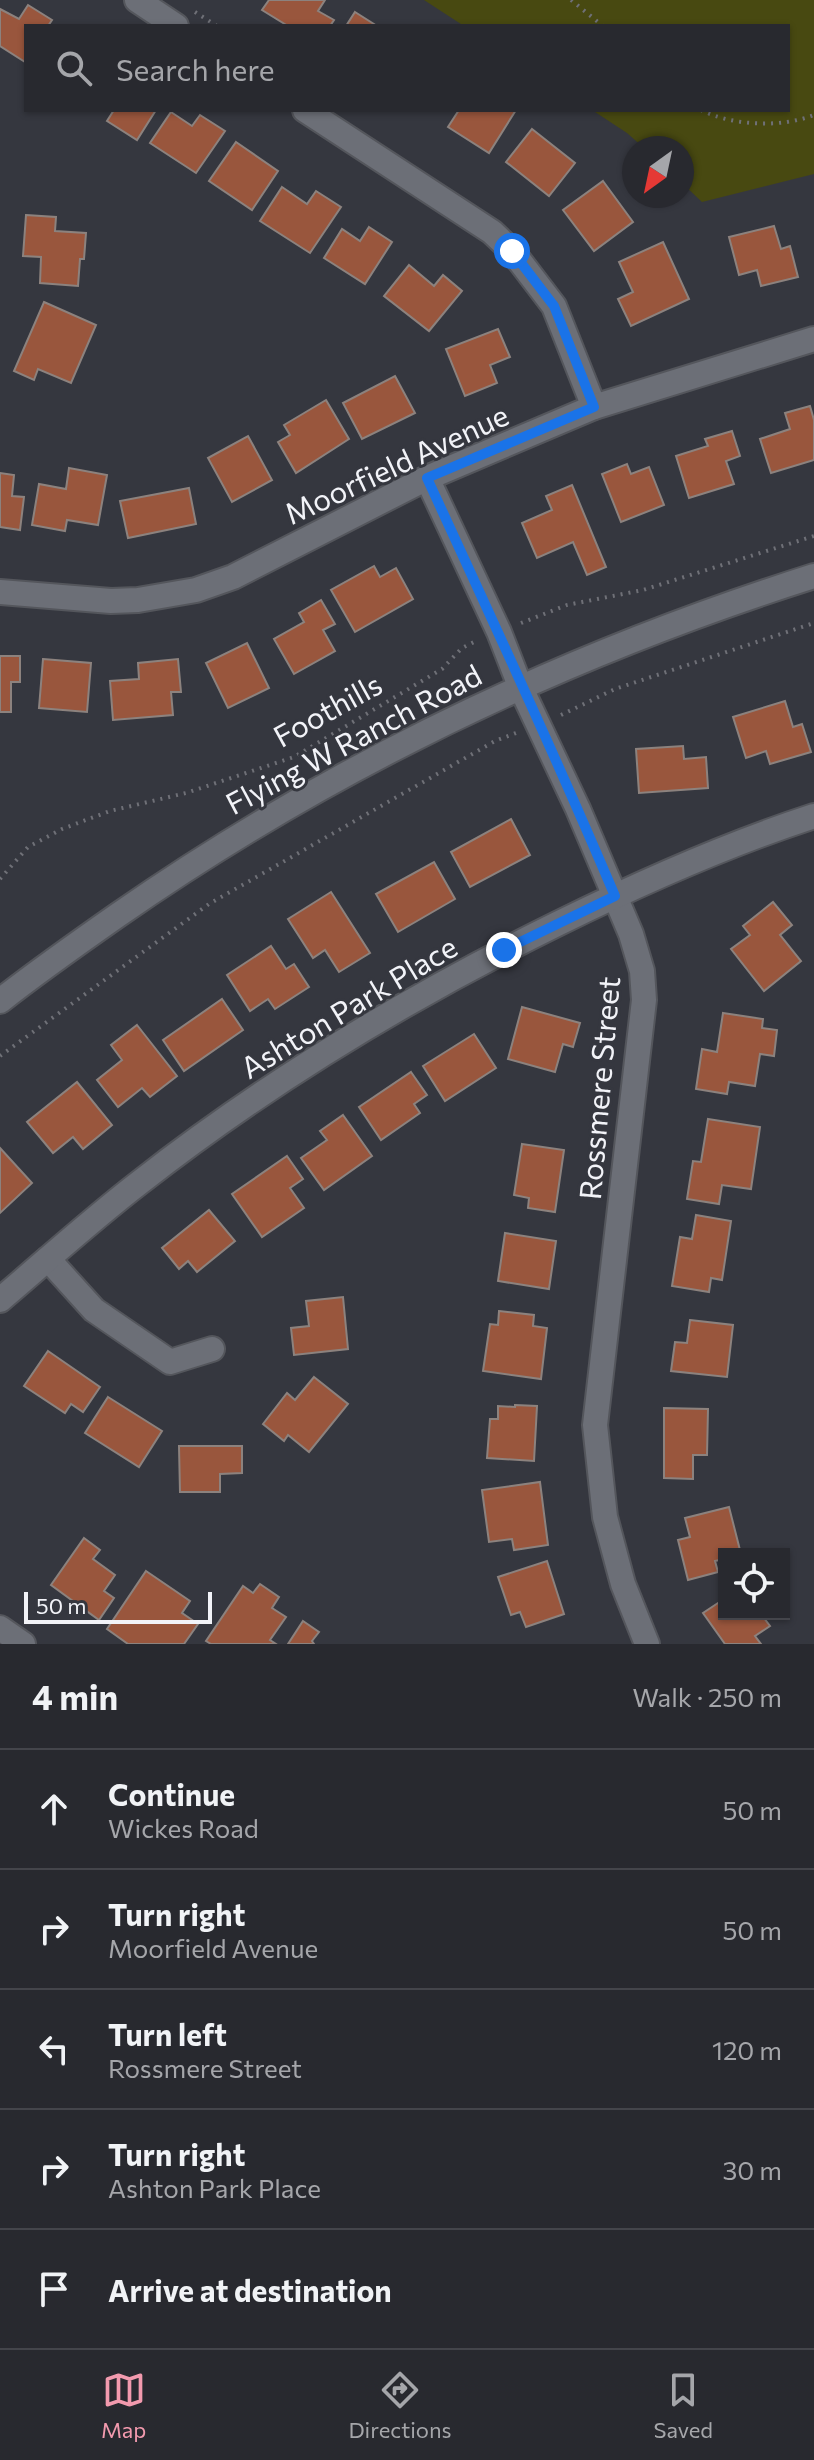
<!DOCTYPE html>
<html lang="en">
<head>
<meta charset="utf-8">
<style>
	body { margin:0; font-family:Commissioner,sans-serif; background:#34353b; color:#f1f3f6 }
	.controls { position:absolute; right:24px; bottom:24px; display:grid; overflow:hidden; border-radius:0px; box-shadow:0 2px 6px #0004 }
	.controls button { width:72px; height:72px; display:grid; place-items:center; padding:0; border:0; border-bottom:2px solid #44454b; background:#28292f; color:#f1f3f6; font:40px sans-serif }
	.compass { position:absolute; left:622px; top:136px; width:72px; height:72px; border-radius:50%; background:#28292f; box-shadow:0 2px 6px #0004; rotate:213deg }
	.scale { position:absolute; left:24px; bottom:20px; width:188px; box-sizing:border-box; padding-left:8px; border:4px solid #f2f3f8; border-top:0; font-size:22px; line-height:28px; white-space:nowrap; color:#f2f3f8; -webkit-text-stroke:6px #35373f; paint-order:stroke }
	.stop { position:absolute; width:24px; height:24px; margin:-18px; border:6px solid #1a73e8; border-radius:50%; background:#fff }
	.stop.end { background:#1a73e8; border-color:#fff; box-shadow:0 2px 8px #0008 }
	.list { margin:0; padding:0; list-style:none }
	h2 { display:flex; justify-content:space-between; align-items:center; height:104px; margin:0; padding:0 32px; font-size:34px }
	h2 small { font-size:26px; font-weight:400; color:#a5a6aa }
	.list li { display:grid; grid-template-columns:52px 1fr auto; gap:24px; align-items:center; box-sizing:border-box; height:120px; padding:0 32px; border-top:2px solid #44454b }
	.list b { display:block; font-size:30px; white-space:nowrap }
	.list p { margin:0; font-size:26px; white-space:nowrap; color:#a5a6aa }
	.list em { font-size:26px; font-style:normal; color:#a5a6aa }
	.icon { flex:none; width:44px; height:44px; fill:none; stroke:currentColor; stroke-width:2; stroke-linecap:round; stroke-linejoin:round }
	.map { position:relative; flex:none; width:814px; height:1644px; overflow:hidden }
	.search { position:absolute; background:#28292f; box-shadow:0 2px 6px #0004; left:24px; right:24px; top:24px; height:88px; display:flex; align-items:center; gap:20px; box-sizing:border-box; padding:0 28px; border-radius:0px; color:#a5a6aa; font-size:30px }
	.sheet { height:704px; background:#28292f }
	nav { display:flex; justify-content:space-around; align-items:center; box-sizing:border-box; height:112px; border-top:2px solid #44454b; background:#28292f; font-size:22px; color:#a5a6aa }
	nav a { display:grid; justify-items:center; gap:4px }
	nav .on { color:#f29aae }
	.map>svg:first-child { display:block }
</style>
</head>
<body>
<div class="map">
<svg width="814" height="1644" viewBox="0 0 814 1644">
	<rect width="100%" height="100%" fill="#35373f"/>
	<polygon fill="#484911" points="424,0 814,0 814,174 702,202 682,183 682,148 644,148 627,133 592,110 788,110 788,26 464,26"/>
	<g fill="#99563d" stroke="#8c827e" stroke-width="2">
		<polygon points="269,0 325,0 318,11 334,20 330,26 288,26 262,10"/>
		<polygon points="28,5 52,20 48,26 26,26 25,62 0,46 0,9 19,19"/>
		<polygon points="355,12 377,26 346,26"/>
		<polygon points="114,110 156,110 137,140 107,121"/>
		<polygon points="459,110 516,110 489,153 448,127"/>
		<polygon points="171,112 192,126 200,115 225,131 196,173 150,143"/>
		<polygon points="532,129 575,163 549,196 506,162"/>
		<polygon points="236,142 278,171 252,210 209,181"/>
		<polygon points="603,181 633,222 594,251 563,210"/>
		<polygon points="282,187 307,204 316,191 341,207 310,253 260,221"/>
		<polygon points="26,215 56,217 55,231 86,233 84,259 80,259 78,286 40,283 41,257 23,256"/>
		<polygon points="774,226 781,249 790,246 798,277 761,286 757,270 739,275 729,237"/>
		<polygon points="369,227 392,242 365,284 324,258 342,229 360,241"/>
		<polygon points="663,242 689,299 631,326 618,299 633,292 619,262"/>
		<polygon points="409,265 434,286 443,275 462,291 429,331 384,296"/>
		<polygon points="44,302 96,325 71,383 38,369 34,380 14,371"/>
		<polygon points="498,329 510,357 490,365 497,383 465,396 446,349"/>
		<polygon points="395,376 415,413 362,439 343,403"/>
		<polygon points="326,400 349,439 296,473 278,442 290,435 284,425"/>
		<polygon points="810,406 814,420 814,460 771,473 760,439 790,429 785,413"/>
		<polygon points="732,431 740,456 726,461 734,484 689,498 676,456 708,446 705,439"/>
		<polygon points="248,436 272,480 232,502 208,458"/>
		<polygon points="627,464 631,474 649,467 664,505 621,522 602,474"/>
		<polygon points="69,468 107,475 98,525 67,520 65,531 32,525 39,484 66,489"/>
		<polygon points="0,473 14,475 12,496 24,497 20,530 0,527"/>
		<polygon points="572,485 606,567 587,575 573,542 537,558 522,523 552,510 546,496"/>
		<polygon points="189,488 196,524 128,538 120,501"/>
		<polygon points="374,566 380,577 396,568 413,599 355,632 331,590"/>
		<polygon points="321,600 335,624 323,630 335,651 294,674 274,639 304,622 299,613"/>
		<polygon points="247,643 269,688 228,708 206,663"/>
		<polygon points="0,656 20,656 20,682 11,682 11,712 0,712"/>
		<polygon points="43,659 91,663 87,712 39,708"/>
		<polygon points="178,659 181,692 171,692 173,715 113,720 110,681 139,679 138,663"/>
		<polygon points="785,701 793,727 802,724 811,752 770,764 766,751 746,758 733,717"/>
		<polygon points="683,746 684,759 706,757 708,788 639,793 636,749"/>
		<polygon points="511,819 530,855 470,887 451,852"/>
		<polygon points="434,862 455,899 398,932 376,894"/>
		<polygon points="331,892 370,953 339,972 325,950 313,958 288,919"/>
		<polygon points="773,902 792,925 780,935 801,961 764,991 731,949 750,935 743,926"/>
		<polygon points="271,946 286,969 294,964 309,987 275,1009 268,999 250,1011 227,975"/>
		<polygon points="222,999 243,1030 184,1071 163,1040"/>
		<polygon points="522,1007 580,1023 573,1047 563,1044 555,1072 508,1059"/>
		<polygon points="723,1013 763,1019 762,1028 777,1030 774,1056 760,1054 755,1086 729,1082 727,1094 696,1089 702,1049 717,1052"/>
		<polygon points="137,1025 177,1076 150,1097 142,1088 118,1107 97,1080 122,1060 111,1045"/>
		<polygon points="474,1034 496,1068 445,1101 423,1066"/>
		<polygon points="411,1072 427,1095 414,1104 420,1113 381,1140 359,1107"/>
		<polygon points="77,1082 112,1125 83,1149 73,1137 53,1153 27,1122"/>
		<polygon points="343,1115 372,1156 324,1190 301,1158 327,1140 320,1131"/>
		<polygon points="708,1119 760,1127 751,1189 722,1185 719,1204 687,1199 693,1161 701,1162"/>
		<polygon points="522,1144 564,1150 555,1212 528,1208 529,1198 514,1195"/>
		<polygon points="0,1148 32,1183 0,1213"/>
		<polygon points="287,1156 303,1179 290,1188 304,1208 262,1237 232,1194"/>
		<polygon points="209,1210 235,1241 197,1272 188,1261 179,1269 162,1248"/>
		<polygon points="696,1215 731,1221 722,1280 711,1278 709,1292 672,1286 680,1237 692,1239"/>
		<polygon points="505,1233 556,1241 549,1289 498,1281"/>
		<polygon points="343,1297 348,1349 294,1355 291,1328 309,1326 306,1301"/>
		<polygon points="499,1311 534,1315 533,1326 547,1328 541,1379 483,1371 490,1324 498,1325"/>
		<polygon points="690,1320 733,1325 727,1377 671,1371 675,1342 687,1343"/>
		<polygon points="48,1351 100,1387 83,1412 71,1404 65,1413 24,1386"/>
		<polygon points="314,1377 348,1404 309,1452 288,1435 284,1441 263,1424 287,1393 295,1400"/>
		<polygon points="108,1397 162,1431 139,1467 85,1433"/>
		<polygon points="515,1405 537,1406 534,1461 487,1458 490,1419 498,1419 498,1406 515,1407"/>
		<polygon points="664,1408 708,1409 707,1455 693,1455 693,1479 664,1478"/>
		<polygon points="179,1446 242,1446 242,1473 220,1474 220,1492 180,1492"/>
		<polygon points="540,1482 548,1545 514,1550 512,1539 489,1542 482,1490"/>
		<polygon points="729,1507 741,1554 724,1554 724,1559 715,1561 718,1572 688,1580 678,1540 690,1537 685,1518"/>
		<polygon points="84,1538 100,1550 93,1559 115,1575 104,1591 114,1598 99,1620 51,1585"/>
		<polygon points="547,1561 564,1614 526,1627 520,1612 511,1615 498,1577"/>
		<polygon points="146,1571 190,1601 182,1613 198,1624 184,1644 128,1644 107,1629"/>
		<polygon points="260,1584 279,1597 272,1608 286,1617 270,1640 276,1644 211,1644 206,1641 243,1586 253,1593"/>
		<polygon points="724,1599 724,1614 761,1614 770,1626 755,1636 761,1644 725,1644 703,1613"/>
		<polygon points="303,1621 319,1632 312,1641 314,1644 288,1644"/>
	</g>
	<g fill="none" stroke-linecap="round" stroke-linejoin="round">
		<defs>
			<g id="minor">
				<polyline points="137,0 176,26"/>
				<polyline points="305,110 492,232 512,251 554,306 594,407"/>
				<polyline points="427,478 499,632 520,686 578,809 631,934 642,971 644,1000 595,1425 605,1517 623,1584 647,1644"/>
				<polyline points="0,592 111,601 138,600 196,590 233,577 427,478 594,407 814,339"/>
				<path d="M0 1001C38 971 78 943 118 915 332 766 565 655 814 576"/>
				<polyline points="48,1259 94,1310 170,1362 212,1349"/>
				<path d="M0 1300C46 1261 91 1220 139 1183 269 1081 409 997 557 924 640 883 725 845 814 816"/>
				<polyline points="0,1628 23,1644"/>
			</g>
		</defs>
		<use href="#minor" stroke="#54565c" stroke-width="28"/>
		<g stroke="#6f7077" stroke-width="4" stroke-dasharray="2 6" stroke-linecap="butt">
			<polyline points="571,0 603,26"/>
			<polyline points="195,12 217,26"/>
			<path d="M701 110C733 126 781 128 814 115"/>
			<polyline points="521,623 567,605 643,590 814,536"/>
			<polyline points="561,715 615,689 814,623"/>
			<polyline points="0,879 28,847 62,829 110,811 186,793 294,757 442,669 462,648 476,641"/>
			<polyline points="0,1056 209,904 495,741 516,733"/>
		</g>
		<use href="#minor" stroke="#6c6f77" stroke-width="24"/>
	</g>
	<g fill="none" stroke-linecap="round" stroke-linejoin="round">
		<path stroke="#1a73e8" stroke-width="10" d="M504 950 615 896C555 755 491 617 427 478L594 407 554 306 512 251"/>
	</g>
	<g text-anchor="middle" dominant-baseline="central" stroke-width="6" stroke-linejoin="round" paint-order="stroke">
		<g font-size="30" fill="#f2f3f8" stroke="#35373f">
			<text transform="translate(396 463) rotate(-25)">Moorfield Avenue</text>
			<text transform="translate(327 709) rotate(-29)">Foothills</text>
			<text transform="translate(353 738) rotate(-28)">Flying W Ranch Road</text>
			<text transform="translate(348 1006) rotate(-31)">Ashton Park Place</text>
			<text transform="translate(598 1088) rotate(-85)">Rossmere Street</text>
		</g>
	</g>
</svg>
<div class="controls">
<button><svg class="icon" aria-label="locate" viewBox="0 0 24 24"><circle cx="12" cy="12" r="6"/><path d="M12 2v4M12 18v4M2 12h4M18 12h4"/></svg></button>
</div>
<svg class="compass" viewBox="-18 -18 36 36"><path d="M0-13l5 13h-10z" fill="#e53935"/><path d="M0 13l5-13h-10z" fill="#a5a6aa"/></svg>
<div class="scale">50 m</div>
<div class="stop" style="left:512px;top:251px"></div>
<div class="stop end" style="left:504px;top:950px"></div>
<div class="search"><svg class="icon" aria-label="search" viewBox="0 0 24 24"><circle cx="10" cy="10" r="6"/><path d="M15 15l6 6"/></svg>Search here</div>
</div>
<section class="sheet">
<h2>4 min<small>Walk · 250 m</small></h2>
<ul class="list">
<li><svg class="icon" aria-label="ahead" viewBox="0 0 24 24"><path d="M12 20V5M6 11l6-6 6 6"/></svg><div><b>Continue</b><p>Wickes Road</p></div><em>50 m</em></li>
<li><svg class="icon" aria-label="right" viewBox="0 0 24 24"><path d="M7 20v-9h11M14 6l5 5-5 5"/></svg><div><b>Turn right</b><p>Moorfield Avenue</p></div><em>50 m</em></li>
<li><svg class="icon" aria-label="left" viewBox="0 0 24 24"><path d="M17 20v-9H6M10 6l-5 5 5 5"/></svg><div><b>Turn left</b><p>Rossmere Street</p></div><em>120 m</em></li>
<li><svg class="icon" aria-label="right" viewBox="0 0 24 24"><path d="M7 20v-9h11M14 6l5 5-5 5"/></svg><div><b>Turn right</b><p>Ashton Park Place</p></div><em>30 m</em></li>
<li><svg class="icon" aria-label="arrive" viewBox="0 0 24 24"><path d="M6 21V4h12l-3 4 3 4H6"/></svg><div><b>Arrive at destination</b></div></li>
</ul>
</section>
<nav>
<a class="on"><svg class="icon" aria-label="map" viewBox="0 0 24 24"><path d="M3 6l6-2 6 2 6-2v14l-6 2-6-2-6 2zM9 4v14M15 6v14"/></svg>Map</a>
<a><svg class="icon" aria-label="directions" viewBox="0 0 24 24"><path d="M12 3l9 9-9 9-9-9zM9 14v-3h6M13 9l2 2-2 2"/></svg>Directions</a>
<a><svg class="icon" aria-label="saved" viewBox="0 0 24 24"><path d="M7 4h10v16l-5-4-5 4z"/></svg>Saved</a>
</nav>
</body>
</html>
